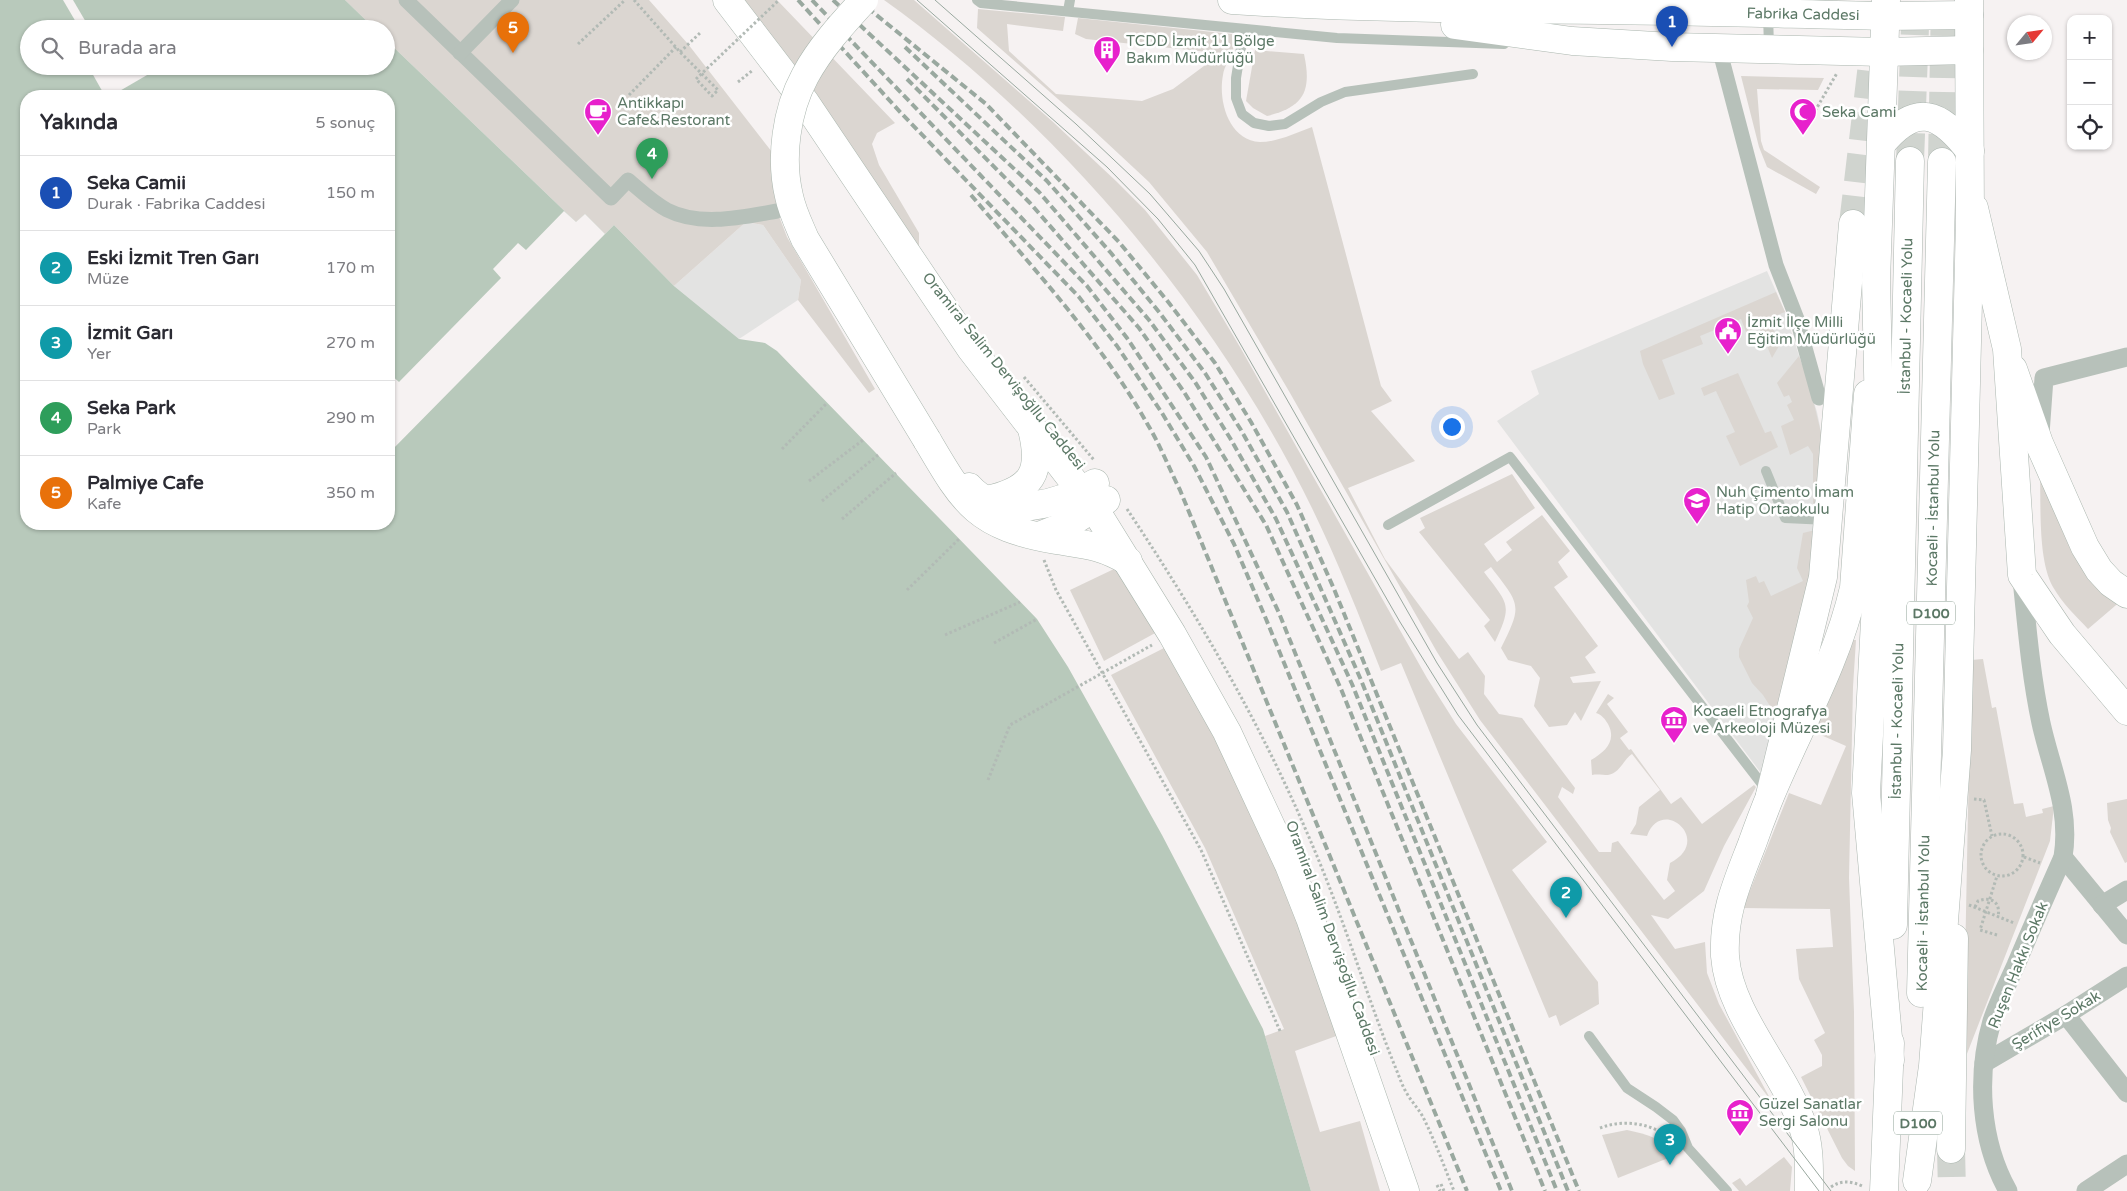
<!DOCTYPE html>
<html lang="tr">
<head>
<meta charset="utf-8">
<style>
	body { margin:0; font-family:"Varela Round",sans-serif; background:#f7f7f7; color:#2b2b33 }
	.controls { position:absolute; right:15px; top:15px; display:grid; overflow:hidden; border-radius:10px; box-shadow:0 1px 4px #0004 }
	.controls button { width:45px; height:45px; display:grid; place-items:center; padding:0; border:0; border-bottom:1px solid #e1e1e2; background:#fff; color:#2b2b33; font:25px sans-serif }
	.compass { position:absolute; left:2007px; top:15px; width:45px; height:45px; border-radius:50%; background:#fff; box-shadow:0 1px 4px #0004; rotate:61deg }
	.you { position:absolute; left:1451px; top:426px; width:18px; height:18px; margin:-12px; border:4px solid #fff; border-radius:50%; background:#1a73e8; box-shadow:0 0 0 8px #1a73e833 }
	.badge { display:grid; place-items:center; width:32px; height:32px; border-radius:50%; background:#b45309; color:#fff; font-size:16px; font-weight:700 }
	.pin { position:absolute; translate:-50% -41px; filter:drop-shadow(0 1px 2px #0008) }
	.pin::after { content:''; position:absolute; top:26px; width:18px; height:15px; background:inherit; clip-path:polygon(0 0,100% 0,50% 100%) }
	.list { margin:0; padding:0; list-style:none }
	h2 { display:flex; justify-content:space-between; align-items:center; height:65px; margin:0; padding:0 20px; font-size:21px }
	h2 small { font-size:16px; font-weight:400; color:#7c7c81 }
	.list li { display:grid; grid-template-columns:32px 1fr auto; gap:15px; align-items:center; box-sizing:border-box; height:75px; padding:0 20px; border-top:1px solid #e1e1e2 }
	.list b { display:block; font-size:19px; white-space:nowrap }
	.list p { margin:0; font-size:16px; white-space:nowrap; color:#7c7c81 }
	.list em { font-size:16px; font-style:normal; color:#7c7c81 }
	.icon { flex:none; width:28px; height:28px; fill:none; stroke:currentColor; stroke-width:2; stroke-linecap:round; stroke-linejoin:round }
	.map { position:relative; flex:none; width:2127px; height:1191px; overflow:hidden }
	.search { position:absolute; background:#fff; box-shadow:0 1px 4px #0004; left:20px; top:20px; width:375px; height:55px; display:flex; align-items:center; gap:12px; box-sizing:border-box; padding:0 18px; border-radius:28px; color:#7c7c81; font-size:19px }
	.panel { position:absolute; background:#fff; box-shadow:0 1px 4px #0004; left:20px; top:90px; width:375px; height:440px; border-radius:20px }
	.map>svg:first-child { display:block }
</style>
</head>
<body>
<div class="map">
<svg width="2127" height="1191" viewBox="0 0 2127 1191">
	<rect width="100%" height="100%" fill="#f6f2f2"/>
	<g fill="#e3e3e2">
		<polygon points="746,222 763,225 801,280 798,300 739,339 674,286"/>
		<polygon points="1767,271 1785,312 1817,412 1823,441 1823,500 1777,717 1761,773 1497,421 1539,394 1531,371"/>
	</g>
	<g fill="#dbd6d1">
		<polygon points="345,0 649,0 688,44 772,152 777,211 787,237 875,389 869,393 798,300 801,280 763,225 746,222 674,286 614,225 605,234 585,214 576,222 386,40 386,29 375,29"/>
		<polygon points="743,0 777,0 895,123 877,133 872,144 879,165 919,233 919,248"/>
		<path d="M884 0H914L1052 121 1116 181 1145 210 1197 275 1240 347 1427 678 1456 724 1547 842 1512 870 1598 982 1599 1004 1560 1026 1556 1015 1549 1018 1401 663 1381 671C1354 602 1327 534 1292 469 1196 289 1049 118 884 0Z"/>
		<path d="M978 9 1065 17 1063 31 1007 24 1009 51 1056 94 1142 101 1173 89 1208 63V52L1086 39 1075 34 1078 18 1232 34C1232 39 1234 45 1233 49 1231 58 1224 66 1223 75 1218 100 1228 140 1260 142 1278 142 1295 133 1312 127L1381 386 1392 401 1371 411 1415 461 1348 488 1385 559 1459 659 1468 652 1485 676 1484 694 1499 714 1522 718 1575 788 1573 794 1562 787 1558 797 1599 852H1611L1612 843 1618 841 1664 900 1675 891 1667 880 1670 863C1714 841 1662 795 1647 836L1630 834 1636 824 1639 807 1660 790 1632 754C1623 760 1620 773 1608 775 1603 775 1597 774 1592 775L1591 760C1605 752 1617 741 1608 724 1605 719 1602 715 1596 713L1608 694 1614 698 1607 704 1628 732 1620 738 1629 750 1631 749 1671 804 1681 797 1702 824 1754 785 1756 787 1724 846 1704 891 1668 919 1651 915 1675 949 1705 942 1707 973 1719 1004 1772 1102 1480 720 1437 652 1290 393 1207 252 1149 182 1091 128 977 28Z"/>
		<path d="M1255 50 1304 54C1312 91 1304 107 1267 116L1253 108 1246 101Z"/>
		<polygon points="1741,76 1824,78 1818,90 1757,89 1761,141 1764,150 1820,187 1816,194 1767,167 1759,147"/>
		<polygon points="1776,292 1785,312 1770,318 1779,346 1772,358 1759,327 1746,332 1741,319 1700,336 1703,344 1662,360 1675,394 1659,400 1643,364 1640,351"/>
		<polygon points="1799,356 1809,383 1823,441 1822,509 1813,506 1813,454 1808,446 1790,455 1781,426 1794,420 1787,405 1792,402 1789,395 1784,397 1777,383"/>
		<polygon points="1738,373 1765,433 1771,431 1778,447 1740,466 1726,436 1735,432 1716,391 1704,396 1701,388"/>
		<path d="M1512 474 1535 508 1484 544 1497 562 1512 550 1506 542 1542 515 1570 551 1558 562 1568 577 1554 587 1598 646 1585 657 1596 673 1570 677 1573 683 1601 681 1581 721 1575 712 1567 725 1549 727 1534 706 1540 678 1531 666 1508 660 1501 648C1523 604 1520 605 1491 567L1484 572C1508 604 1513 604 1495 642L1484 626 1490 620 1419 532 1425 528 1420 518Z"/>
		<path d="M2040 476 2122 600 2088 629C2076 616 2062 603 2053 587 2038 560 2041 508 2040 476Z"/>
		<polygon points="1811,531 1818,531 1813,573 1777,717 1763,695 1752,683 1739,657 1739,649 1753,618 1747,606 1749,602 1746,580 1756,576 1759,583 1764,581 1771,596 1803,581 1797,568 1803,533"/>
		<polygon points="1114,569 1121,574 1157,632 1104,661 1070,590"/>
		<polygon points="1847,640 1856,640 1853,687 1849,878 1854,1012 1855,1171 1848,1166 1842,1158 1801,1077 1822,1066 1822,1055 1814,1040 1825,1033 1799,979 1796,949 1833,947 1830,909 1743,908 1789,793 1821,805 1846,746 1814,732"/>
		<polygon points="1166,647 1234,774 1280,877 1339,1035 1295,1051 1320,1132 1360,1121 1380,1191 1311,1191 1265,1036 1284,1029 1205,848 1111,675"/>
		<polygon points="1983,659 1992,708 1996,707 2014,804 2023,803 2026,817 2043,813 2042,809 2054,806 2050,841 1963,1064 1971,660"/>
		<polygon points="2127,799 2127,862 2125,863 2110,832 2111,828 2108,820 2107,803"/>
		<path d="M1627 1130C1648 1134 1664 1141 1681 1153L1618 1178 1602 1135Z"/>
		<polygon points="1784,1157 1792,1167 1790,1191 1739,1191 1732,1183 1740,1178 1746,1186"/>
	</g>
	<path fill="#b8c9bb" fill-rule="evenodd" d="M0 0H345L375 29H29V66H386V40L576 222 585 214 605 234 614 225 674 286 739 339 765 343 777 351 1037 619 1068 667 1162 835 1263 1029 1311 1191H0ZM26 96H389V524H26Z"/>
	<g fill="#f6f2f2">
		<polygon points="63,0 73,0 90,29 80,29"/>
		<polygon points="88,66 152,66 154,71 111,96 105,96"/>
		<polygon points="564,211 576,222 585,214 605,234 389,453 389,376 390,374 399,382 501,278 493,269 518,243 526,250"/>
	</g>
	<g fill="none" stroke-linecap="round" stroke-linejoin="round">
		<polyline stroke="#d0d4cf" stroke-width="28" stroke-dasharray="28 14" stroke-linecap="butt" points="1951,1149 1952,1191"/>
		<g stroke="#d0d4cf" stroke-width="28" stroke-dasharray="28 14" stroke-linecap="butt">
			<polyline points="1910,161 1916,0"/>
			<polyline points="1942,162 1945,0"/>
			<polyline points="1853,224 1873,56"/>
		</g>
		<defs>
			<g id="secondary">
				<polyline points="727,0 805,102 971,349 1094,508 1172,634 1227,732 1289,865 1310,918 1405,1191"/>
				<path d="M1232 0C1355 8 1477 9 1600 10 1695 11 1790 14 1884 16"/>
				<polyline points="1455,25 1572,41 1672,47 1883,52"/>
				<polyline points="2013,369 2039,443 2085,547 2099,570 2111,583 2127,594"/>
				<path d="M927 440C965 505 977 526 1056 540 1087 545 1100 545 1128 561"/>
				<path d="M969 487C1000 522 1061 504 1095 483"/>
				<path d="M987 500C1032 490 1043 473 1032 429"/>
				<polyline points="1039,536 1067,525 1106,500"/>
			</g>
			<g id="primary">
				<polyline points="1974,208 2007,349 2022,575 2062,634 2127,711"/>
				<polyline points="1951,1149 1954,938"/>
				<path d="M1809 1191C1809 1170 1810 1147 1803 1127 1785 1071 1729 1015 1725 956 1723 913 1737 883 1752 844 1758 827 1764 811 1771 794 1800 725 1837 662 1854 588L1868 394"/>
			</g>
			<g id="trunk">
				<polyline points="1886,0 1876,280 1881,506 1866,793 1890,1060"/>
				<polyline points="1884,16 1969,15"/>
				<polyline points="1883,52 1969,50"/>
				<path d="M1882 143C1916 103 1939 111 1970 151"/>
				<polyline points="1770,795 1823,577 1853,224"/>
				<polyline points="1893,925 1910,161"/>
				<polyline points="1921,993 1942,162"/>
				<polyline points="1917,1181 1933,1066 1957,750 1970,220 1969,0"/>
				<polyline points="1884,1191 1890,1043"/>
			</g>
		</defs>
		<use href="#secondary" stroke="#aab6ae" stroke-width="29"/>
		<use href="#primary" stroke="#abb6af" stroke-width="29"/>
		<use href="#trunk" stroke="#abb5af" stroke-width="29"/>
		<g stroke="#b2bab5" stroke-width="3" stroke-dasharray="2.5 2.5" stroke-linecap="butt">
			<polyline points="634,0 680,52 718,90 712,96 696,79"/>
			<polyline points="578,44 625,0"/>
			<polyline points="680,52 700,33"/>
			<polyline points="738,82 753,70"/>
			<polyline points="629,95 676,47"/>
			<polyline points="1815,111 1837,73"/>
			<polyline points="1024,377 1094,460"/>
			<polyline points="782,449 827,403"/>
			<polyline points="809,481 863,440"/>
			<polyline points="822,501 878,455"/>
			<path d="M1127 509C1196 613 1259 720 1308 835 1341 910 1364 988 1394 1064 1398 1073 1401 1083 1406 1092 1411 1101 1418 1108 1423 1117 1435 1141 1444 1166 1454 1191"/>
			<polyline points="842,519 896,473"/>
			<polyline points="1044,560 1056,590 1201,850 1280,1031"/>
			<polyline points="907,590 959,539"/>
			<polyline points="945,635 1020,602"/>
			<polyline points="994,643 1037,619"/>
			<polyline points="988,780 1010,725 1152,645"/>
			<polyline points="1974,799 1984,800 1992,836"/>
			<circle cx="2002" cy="855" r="21"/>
			<polyline points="2024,857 2040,863"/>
			<polyline points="1969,905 2014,923"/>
			<path d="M1975 907 1978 901C1991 896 2001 902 1998 917"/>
			<polyline points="1997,935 1980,930 1997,876"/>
			<path d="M1600 1128C1621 1120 1645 1122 1664 1134"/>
			<polyline points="1441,1184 1444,1191"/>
			<polyline points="1437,1185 1440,1191"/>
			<path d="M1831 1187C1841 1180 1851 1181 1862 1186"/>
		</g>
		<g stroke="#b7c1ba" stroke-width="10">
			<polyline points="977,0 981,3 1337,38 1504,44"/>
			<polyline points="1068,11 1070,0"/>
			<polyline points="1768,14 1769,47"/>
			<polyline points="1244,29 1236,78 1236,98 1242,114 1254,123 1269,126 1285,124 1321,102 1345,92 1473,74"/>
			<polyline points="1766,471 1785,518 1828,520"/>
			<polyline points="1388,525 1510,457 1768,792"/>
			<polyline points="1589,1036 1627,1088 1656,1107 1673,1120 1681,1131 1688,1148 1727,1191"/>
		</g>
		<g stroke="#b7c1ba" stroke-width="15">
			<path d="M406 0 611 198 628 180C640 190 652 202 667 210 700 227 743 217 777 211"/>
			<polyline points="1719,48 1776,265 1797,319 1819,398"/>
			<polyline points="460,53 512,0"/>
		</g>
		<g stroke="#b7c1ba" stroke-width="19">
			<polyline points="2040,434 2044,378 2127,357"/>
			<polyline points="2063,857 2127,935"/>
			<polyline points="2102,905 2127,890"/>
			<polyline points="2066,1015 2127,1093"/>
			<polyline points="1984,1063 2066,1015 2127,976"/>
			<path d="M2008 1191C1980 1141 1976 1076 1992 1021 1998 1002 2008 983 2016 965 2031 929 2047 893 2063 857 2071 809 2051 769 2041 723 2031 676 2027 628 2022 579"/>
			<polyline points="2086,1191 2127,1164"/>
		</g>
		<use href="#secondary" stroke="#fff" stroke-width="28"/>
		<use href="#primary" stroke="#fff" stroke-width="28"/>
		<use href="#trunk" stroke="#fff" stroke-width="28"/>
		<g stroke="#99a89f" stroke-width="1">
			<polyline points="917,0 1107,167 1158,219 1195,265 1400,622 1458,715 1819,1191"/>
			<polyline points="935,0 1076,124 1150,194 1199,251 1224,289 1437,663 1477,725 1831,1191"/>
		</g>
		<g stroke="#99a89f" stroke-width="4" stroke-dasharray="8 4" stroke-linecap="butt">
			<polyline points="798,0 901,113 1079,297 1117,346 1162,413 1194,466 1234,544 1266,619 1501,1191"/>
			<polyline points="812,0 1087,286 1127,338 1206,457 1244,538 1279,613 1512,1191"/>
			<polyline points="833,0 1039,192 1149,320 1195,382 1230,438 1276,519 1352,684 1557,1191"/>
			<polyline points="858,0 986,104 1119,242 1169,303 1215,363 1251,422 1297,505 1334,589 1579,1191"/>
			<polyline points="905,47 1047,181 1111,253 1159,312 1205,373 1241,430 1287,512 1361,680 1568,1191"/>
			<polyline points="907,79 1030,203 1139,328 1184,392 1266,525 1341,689 1545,1191"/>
			<path d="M971 195C1033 268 1100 340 1148 425 1160 445 1169 468 1180 490L1467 1191"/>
		</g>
		<defs>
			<path id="secondary-bridge" d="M864 0C842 24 820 48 805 76 786 111 780 158 789 196 792 211 799 225 805 239L927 440"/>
		</defs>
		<use href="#secondary-bridge" stroke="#aab6ae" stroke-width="29" stroke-linecap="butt"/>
		<polyline stroke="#b2bab5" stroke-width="3" stroke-dasharray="2.5 2.5" stroke-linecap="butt" points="696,79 779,0"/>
		<use href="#secondary-bridge" stroke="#fff" stroke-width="28"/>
	</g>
	<defs>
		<symbol id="building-pin" viewBox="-11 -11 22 30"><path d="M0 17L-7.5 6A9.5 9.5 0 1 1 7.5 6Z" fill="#e721cc" stroke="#fff"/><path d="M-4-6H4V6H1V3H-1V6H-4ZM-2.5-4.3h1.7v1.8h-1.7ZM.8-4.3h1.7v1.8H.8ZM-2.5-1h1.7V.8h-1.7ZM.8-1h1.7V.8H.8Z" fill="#fff"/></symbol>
		<symbol id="cafe-pin" viewBox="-11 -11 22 30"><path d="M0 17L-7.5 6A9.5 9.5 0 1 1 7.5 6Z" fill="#e721cc" stroke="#fff"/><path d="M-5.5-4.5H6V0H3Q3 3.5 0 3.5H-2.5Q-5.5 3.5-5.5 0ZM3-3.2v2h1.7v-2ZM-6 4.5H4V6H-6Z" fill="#fff"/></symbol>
		<symbol id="mosque-pin" viewBox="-11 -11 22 30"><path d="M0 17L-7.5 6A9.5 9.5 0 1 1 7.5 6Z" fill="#e721cc" stroke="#fff"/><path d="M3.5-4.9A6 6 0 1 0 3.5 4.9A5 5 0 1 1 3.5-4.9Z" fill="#fff"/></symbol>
		<symbol id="civic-pin" viewBox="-11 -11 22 30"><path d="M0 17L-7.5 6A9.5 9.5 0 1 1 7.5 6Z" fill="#e721cc" stroke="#fff"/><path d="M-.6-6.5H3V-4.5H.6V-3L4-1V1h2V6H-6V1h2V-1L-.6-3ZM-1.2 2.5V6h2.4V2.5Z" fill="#fff"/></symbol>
		<symbol id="school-pin" viewBox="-11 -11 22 30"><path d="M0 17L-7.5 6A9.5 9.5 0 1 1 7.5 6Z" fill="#e721cc" stroke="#fff"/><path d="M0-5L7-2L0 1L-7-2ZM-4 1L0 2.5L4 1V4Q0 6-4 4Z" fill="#fff"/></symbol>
		<symbol id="museum-pin" viewBox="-11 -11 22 30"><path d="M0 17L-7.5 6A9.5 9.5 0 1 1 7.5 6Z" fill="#e721cc" stroke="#fff"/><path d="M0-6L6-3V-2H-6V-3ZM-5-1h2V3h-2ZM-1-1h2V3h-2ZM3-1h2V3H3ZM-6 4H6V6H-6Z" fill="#fff"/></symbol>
	</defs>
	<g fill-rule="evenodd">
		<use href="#building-pin" x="1091" y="34" width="32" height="43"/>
		<use href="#cafe-pin" x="582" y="96" width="32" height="43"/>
		<use href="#mosque-pin" x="1787" y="96" width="32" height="43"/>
		<use href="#civic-pin" x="1712" y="315" width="32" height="43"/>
		<use href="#school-pin" x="1681" y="485" width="32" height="43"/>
		<use href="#museum-pin" x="1658" y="704" width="32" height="43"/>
		<use href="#museum-pin" x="1724" y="1097" width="32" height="43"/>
	</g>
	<g text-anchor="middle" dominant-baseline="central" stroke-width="5" stroke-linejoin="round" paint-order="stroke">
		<g fill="#fff" stroke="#8da094" stroke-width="1">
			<rect x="1907" y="601.5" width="48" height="23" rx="4"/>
			<rect x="1894" y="1111.5" width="48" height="23" rx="4"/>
		</g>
		<g font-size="14" font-weight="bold" fill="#5c7866">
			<text x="1931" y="613">D100</text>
			<text x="1918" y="1123">D100</text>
		</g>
		<g font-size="15" fill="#5c7866" stroke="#fff">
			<text transform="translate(1803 14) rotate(1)">Fabrika Caddesi</text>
			<text transform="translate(1906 316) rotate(-89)">İstanbul - Kocaeli Yolu</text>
			<text transform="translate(1004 371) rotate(51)">Oramiral Salim Dervişoğllu Caddesi</text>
			<text transform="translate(1933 508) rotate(-89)">Kocaeli - İstanbul Yolu</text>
			<text transform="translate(1897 721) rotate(-89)">İstanbul - Kocaeli Yolu</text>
			<text transform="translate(1923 913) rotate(-89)">Kocaeli - İstanbul Yolu</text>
			<text transform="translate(1333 938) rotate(70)">Oramiral Salim Dervişoğllu Caddesi</text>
			<text transform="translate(2018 965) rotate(-68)">Ruşen Hakkı Sokak</text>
			<text transform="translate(2056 1020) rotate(-31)">Şerifiye Sokak</text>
		</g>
		<g font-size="15" fill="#5c7866" stroke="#fff" text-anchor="start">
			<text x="1126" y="41">TCDD İzmit 11 Bölge<tspan x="1126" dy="17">Bakım Müdürlüğü</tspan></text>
			<text x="617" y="103">Antikkapı<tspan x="617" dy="17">Cafe&amp;Restorant</tspan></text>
			<text x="1822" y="112">Seka Cami</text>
			<text x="1747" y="322">İzmit İlçe Milli<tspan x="1747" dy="17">Eğitim Müdürlüğü</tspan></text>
			<text x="1716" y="492">Nuh Çimento İmam<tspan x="1716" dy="17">Hatip Ortaokulu</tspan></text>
			<text x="1693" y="711">Kocaeli Etnografya<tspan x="1693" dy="17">ve Arkeoloji Müzesi</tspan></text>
			<text x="1759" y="1104">Güzel Sanatlar<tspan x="1759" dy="17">Sergi Salonu</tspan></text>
		</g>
	</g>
</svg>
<div class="controls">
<button>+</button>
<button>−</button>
<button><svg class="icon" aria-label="locate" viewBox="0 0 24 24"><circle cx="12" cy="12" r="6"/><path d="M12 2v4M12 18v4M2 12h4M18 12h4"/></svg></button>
</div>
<svg class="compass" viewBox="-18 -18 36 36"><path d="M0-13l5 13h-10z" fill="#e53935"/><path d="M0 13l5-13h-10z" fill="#7c7c81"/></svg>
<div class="you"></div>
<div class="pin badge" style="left:1672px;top:47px;background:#1a4fb4">1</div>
<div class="pin badge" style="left:1566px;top:918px;background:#0f9aa8">2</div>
<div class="pin badge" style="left:1670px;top:1165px;background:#0f9aa8">3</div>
<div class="pin badge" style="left:652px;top:179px;background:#2e9e5b">4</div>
<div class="pin badge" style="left:513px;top:53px;background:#e8710a">5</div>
<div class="search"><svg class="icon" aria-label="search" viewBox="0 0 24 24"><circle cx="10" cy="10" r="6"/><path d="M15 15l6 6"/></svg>Burada ara</div>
<section class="panel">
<h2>Yakında<small>5 sonuç</small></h2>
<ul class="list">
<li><span class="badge" style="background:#1a4fb4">1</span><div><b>Seka Camii</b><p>Durak · Fabrika Caddesi</p></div><em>150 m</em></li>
<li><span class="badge" style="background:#0f9aa8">2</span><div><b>Eski İzmit Tren Garı</b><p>Müze</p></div><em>170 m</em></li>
<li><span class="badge" style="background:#0f9aa8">3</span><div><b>İzmit Garı</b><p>Yer</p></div><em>270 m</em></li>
<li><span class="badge" style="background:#2e9e5b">4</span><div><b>Seka Park</b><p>Park</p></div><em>290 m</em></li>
<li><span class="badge" style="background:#e8710a">5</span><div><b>Palmiye Cafe</b><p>Kafe</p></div><em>350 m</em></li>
</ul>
</section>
</div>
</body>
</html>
